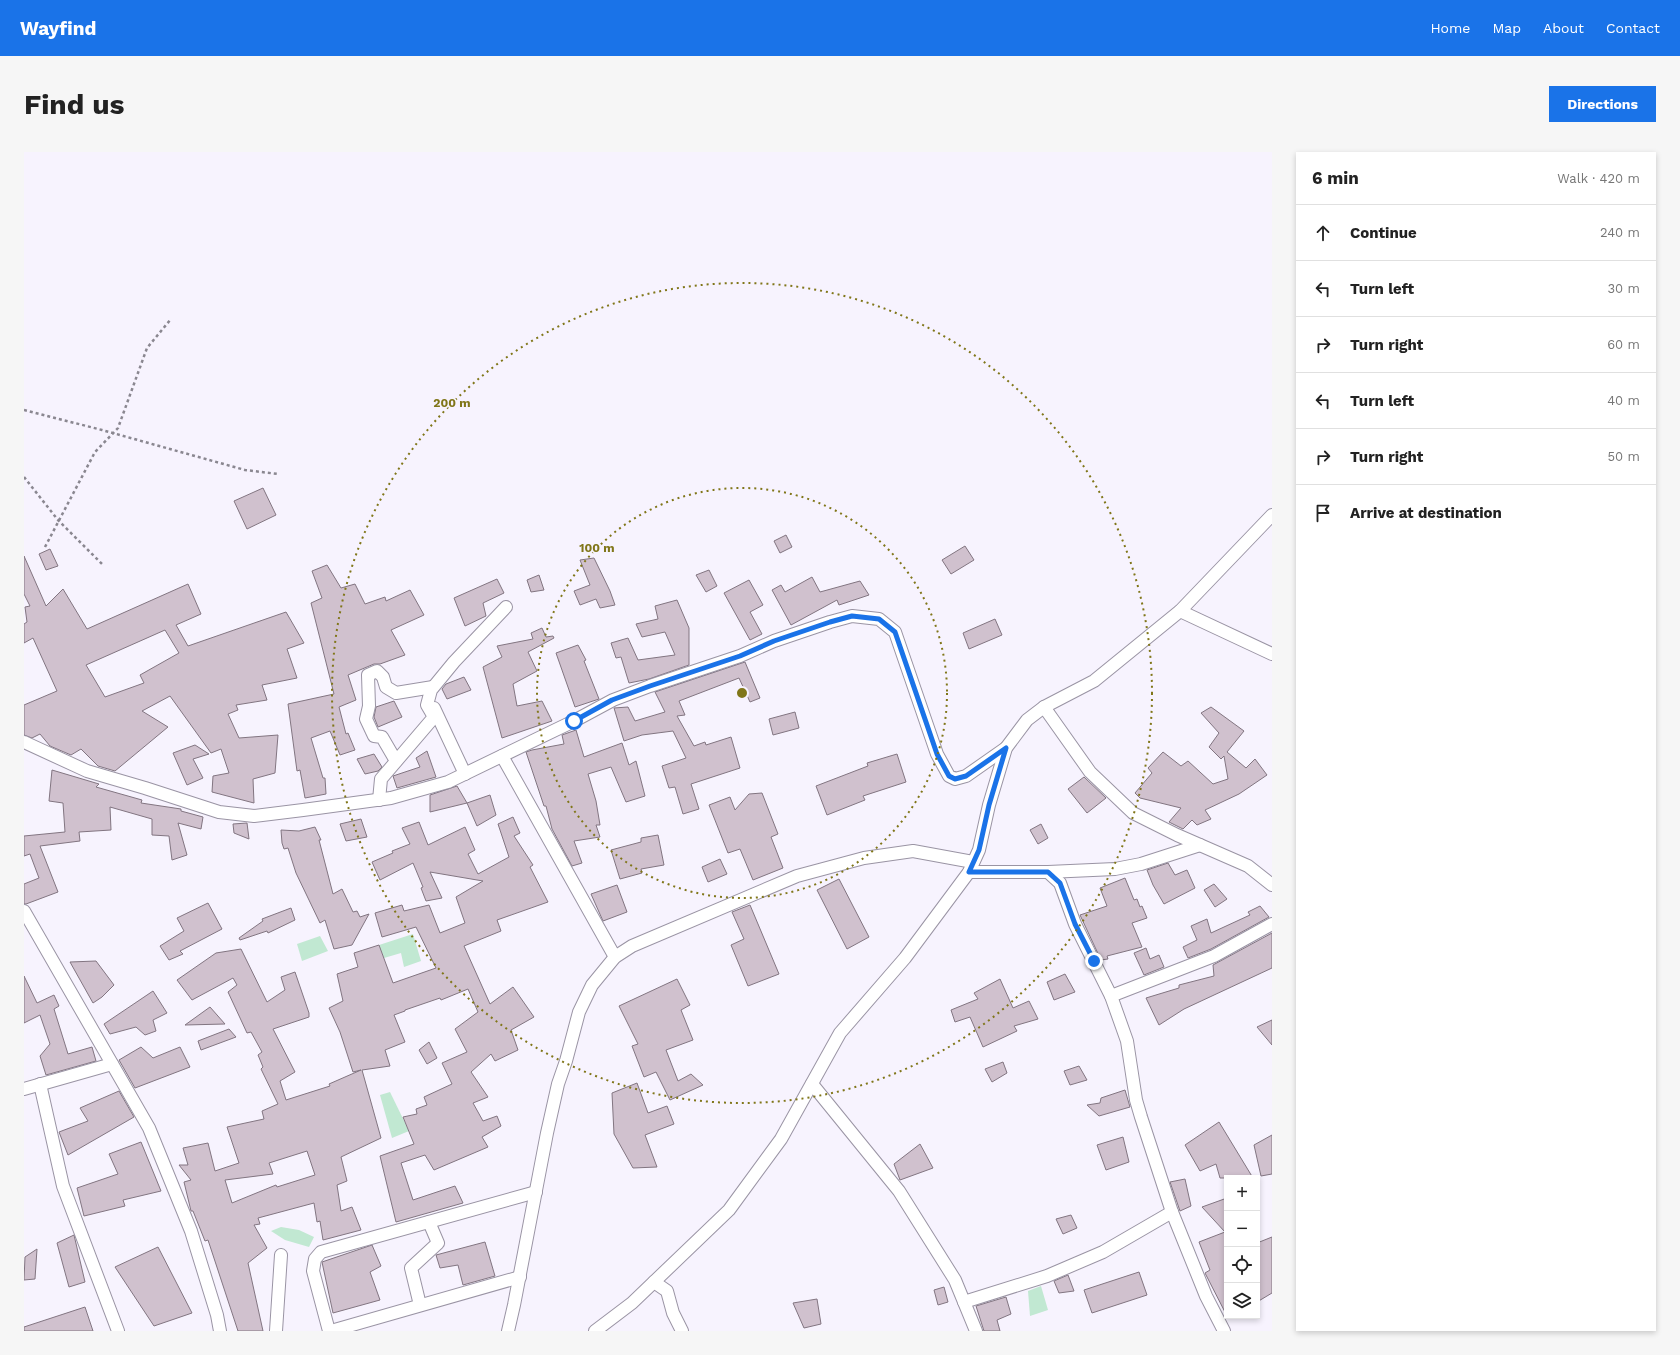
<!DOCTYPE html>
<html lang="en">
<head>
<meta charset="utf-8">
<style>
	body { margin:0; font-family:"Work Sans",sans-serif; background:#f6f6f6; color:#222 }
	.controls { position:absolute; right:12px; bottom:12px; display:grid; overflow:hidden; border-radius:0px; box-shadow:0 2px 6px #0003 }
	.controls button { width:36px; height:36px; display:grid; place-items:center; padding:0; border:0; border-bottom:1px solid #e0e0e0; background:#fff; color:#222; font:20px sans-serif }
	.stop { position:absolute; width:12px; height:12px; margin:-9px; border:3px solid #1a73e8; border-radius:50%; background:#fff }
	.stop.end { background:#1a73e8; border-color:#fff; box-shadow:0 1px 4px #0008 }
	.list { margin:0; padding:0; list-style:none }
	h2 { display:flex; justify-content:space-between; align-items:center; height:52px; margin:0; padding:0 16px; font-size:17px }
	h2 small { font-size:13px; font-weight:400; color:#767676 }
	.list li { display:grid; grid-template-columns:26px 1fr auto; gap:12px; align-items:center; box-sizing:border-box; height:56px; padding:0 16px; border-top:1px solid #e0e0e0 }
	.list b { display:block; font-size:15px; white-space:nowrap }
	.list em { font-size:13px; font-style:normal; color:#767676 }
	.icon { flex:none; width:22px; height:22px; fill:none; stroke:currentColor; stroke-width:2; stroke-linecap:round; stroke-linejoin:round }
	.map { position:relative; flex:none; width:1248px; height:1179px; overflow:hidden; border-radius:0px }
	header { display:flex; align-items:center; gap:24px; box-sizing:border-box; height:56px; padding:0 20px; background:#1a73e8; color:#fff }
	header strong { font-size:19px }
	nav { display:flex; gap:22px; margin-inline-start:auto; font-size:14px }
	.intro { display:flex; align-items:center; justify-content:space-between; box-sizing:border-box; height:96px; padding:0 24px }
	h1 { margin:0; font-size:28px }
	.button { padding:10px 18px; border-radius:0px; background:#1a73e8; color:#fff; font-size:14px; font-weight:700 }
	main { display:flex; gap:24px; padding:0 24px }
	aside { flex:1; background:#fff; border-radius:0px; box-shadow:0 2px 6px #0003 }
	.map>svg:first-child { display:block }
</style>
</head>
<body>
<header>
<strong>Wayfind</strong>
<nav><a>Home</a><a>Map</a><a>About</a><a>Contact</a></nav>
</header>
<div class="intro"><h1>Find us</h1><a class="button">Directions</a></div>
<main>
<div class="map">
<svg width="1248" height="1179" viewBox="0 0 1248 1179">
	<rect width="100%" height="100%" fill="#f7f3fe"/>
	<g fill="#c1e8d2">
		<polygon points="389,782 397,809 380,815 377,801 360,806 355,793"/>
		<polygon points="296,784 304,799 278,809 273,792"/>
		<polygon points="366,940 385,979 368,986 356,943"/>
		<polygon points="257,1075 275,1078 290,1085 285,1095 261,1088 247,1079"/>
		<polygon points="1017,1134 1024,1158 1006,1164 1004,1139"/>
	</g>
	<g fill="#d0c1ce" stroke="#827581" fill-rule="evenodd">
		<polygon points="239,336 252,363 223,377 210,349"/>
		<polygon points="762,383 768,395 756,401 750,389"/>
		<polygon points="941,394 950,408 927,422 918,408"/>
		<polygon points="26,397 34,414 22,418 15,402"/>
		<path d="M0 404 22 454 39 437 63 477 164 432 177 462 152 473 164 494 262 460 280 491 263 497 273 526 238 533 243 548 212 553 214 558 204 562 215 586 254 583 251 621 229 627 230 651 188 640 189 624 205 621 197 597 187 601 146 544 118 559 144 575 91 619 74 614 57 597 47 603 26 594 16 582 8 586 0 583V553L33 539 9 486 0 491V472L3 470 1 455 6 454 0 442ZM141 478 155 501 116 523 120 531 81 545 62 513Z"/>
		<polygon points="570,406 586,439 591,453 576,456 572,447 556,453 550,439 566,433 556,408"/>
		<polygon points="303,413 317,436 331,432 341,452 361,445 362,449 386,438 400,463 367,478 381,503 356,512 350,512 324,523 332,548 315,555 322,582 324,581 331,598 316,603 306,579 287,586 299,626 301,626 302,642 281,646 276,618 273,619 264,552 310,542 287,451 298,446 288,419"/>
		<polygon points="685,418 693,434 682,440 672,423"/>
		<polygon points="515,423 520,438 507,440 503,428"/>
		<polygon points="788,425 796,440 836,429 845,443 815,453 813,448 767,473 748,438 757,433 761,440"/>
		<polygon points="473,427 480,441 459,451 462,464 441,474 430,446"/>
		<polygon points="725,428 739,453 726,460 738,482 726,488 700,441"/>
		<polygon points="653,448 665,476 665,513 625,527 605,531 597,505 592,506 587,491 604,486 614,508 651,503 641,480 618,485 612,472 634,467 631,454"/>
		<polygon points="971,467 978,483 945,497 939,481"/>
		<polygon points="518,476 522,485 529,484 530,486 504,500 513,519 489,532 493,554 518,549 528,569 478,586 459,515 478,505 473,494 509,487 507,481"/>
		<polygon points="554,493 562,508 560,509 575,547 551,555 532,501"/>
		<polygon points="721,510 736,546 726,550 715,526 655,549 661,563 653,564 670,594 681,590 682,593 707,585 716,616 667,632 675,657 659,662 651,635 645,636 638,614 662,606 649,579 618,583 600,589 590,556 604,555 611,569 641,560 631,540"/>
		<polygon points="440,525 447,538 423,547 418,537 422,532"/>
		<polygon points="370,549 378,565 354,575 350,565 352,555"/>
		<polygon points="1187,555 1220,579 1203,600 1222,616 1231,607 1243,623 1215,642 1181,658 1187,667 1173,673 1168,668 1159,677 1145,670 1157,656 1116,646 1111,641 1128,621 1124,616 1139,600 1157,614 1164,609 1189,632 1204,627 1200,604 1197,607 1185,595 1195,581 1177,561"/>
		<polygon points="771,560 775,576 749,583 745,567"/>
		<polygon points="552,578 560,605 598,591 605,613 612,609 621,644 602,650 587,615 564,622 572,649 576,673 572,673 576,685 550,689 558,711 548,714 528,677 522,654 520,654 502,600 508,598 540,592 538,583"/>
		<polygon points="171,593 185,602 169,607 179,626 163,633 149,601"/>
		<polygon points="403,599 412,625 373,636 369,624 396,615 392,606"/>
		<polygon points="350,602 358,615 354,619 341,622 333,607"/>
		<polygon points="873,602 882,630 839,644 841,648 803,663 792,634 844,614 843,611"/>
		<polygon points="28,618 75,632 72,635 118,648 117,651 157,657 157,659 179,665 177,677 154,671 163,703 148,708 145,684 128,683 128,667 86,655 87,678 55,680 56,689 16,694 34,740 2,752 0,752 0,732 15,726 6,702 0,704 0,684 41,680 39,651 25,649"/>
		<polygon points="1060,625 1082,646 1063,661 1044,637"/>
		<polygon points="433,634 443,651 406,660 406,643"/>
		<polygon points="738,641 754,682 747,685 759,716 729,728 716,697 704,701 685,653 706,645 711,658 725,642"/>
		<polygon points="466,643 472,663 453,674 443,651"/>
		<path d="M489 665 496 681 490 684 509 713 506 715 524 750 473 768 477 779 440 794 466 852 489 835 510 865 487 878 494 898 471 909 467 902 447 920 464 945 449 951 459 969 473 964 477 974 458 985 464 995 410 1018 401 1003 377 1011 389 1048 431 1034 439 1051 372 1070 356 1004 390 992 379 965 393 962 392 957 403 953 400 945 428 932 418 911 443 900 431 877 454 860 444 837 417 848 416 846 381 858V859L370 863 381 890 361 898 366 914 338 918 357 986 317 1005 323 1029 313 1033 317 1059 328 1055 337 1078 299 1088 296 1069 293 1070 290 1051 234 1066 236 1072 230 1073 243 1096 224 1111 239 1179H214L184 1088 181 1089 169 1059H167L160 1030 167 1028 155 1013H164L159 996 184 991 191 1019 215 1011 203 975 240 967 238 959 254 952 237 917 239 915 234 903 238 900 227 880 223 881 204 840 213 833 209 826 168 848 153 828 192 801 217 797 243 850 261 838 257 825 271 820 285 861V865L249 877 271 920 256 929 262 948 306 934 305 932 337 918 329 920 316 880 305 856 319 849 313 822 334 815 330 801 355 793 369 831 412 816 392 775 358 785 351 761 378 753 380 759 405 753 416 781 441 771 432 745 459 729 406 720 418 746 402 749 397 736 399 735 389 711 356 728 348 710 369 701 368 699 386 692 378 676 395 670 404 693 441 675 451 698 444 702 454 722 485 705 474 672ZM283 999 291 1023 253 1035 252 1033 208 1051 201 1028 249 1022 245 1011Z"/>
		<polygon points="337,667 343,685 322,689 316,672"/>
		<polygon points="223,671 225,687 210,681 209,672"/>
		<polygon points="1017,672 1024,686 1014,692 1006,678"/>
		<polygon points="291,675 297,688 295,688 309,742 318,737 329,760 333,759 336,765 345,762 328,793 310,797 301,768 296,771 272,721 264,696 260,697 258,691 257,678 275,679"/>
		<polygon points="634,683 640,713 617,717 618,721 596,727 587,698 617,690 617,686"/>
		<polygon points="696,707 703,722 684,730 678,715"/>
		<polygon points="1144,711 1151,723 1163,718 1171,736 1140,752 1129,733 1123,718"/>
		<polygon points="1101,726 1110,748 1113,747 1116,755 1118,754 1123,766 1108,771 1118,795 1083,804 1084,807 1077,808 1056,763 1083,754 1076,736"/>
		<polygon points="815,727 845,785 823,797 793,738"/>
		<polygon points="1190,732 1203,747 1191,755 1180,738"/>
		<polygon points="593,733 603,760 579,769 567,742"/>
		<polygon points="184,751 198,777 156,799 159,802 145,808 136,794 160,779 153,766"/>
		<polygon points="726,753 755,822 724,834 707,793 720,787 708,760"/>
		<polygon points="1236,754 1245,765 1187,797 1164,806 1159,795 1173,788 1167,774 1183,767 1187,781 1226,763 1224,760"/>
		<polygon points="267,756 271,768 244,781 243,779 216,788 215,786 239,769 238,767"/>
		<polygon points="1248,781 1248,816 1160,857 1135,873 1122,846 1155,836 1155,833 1190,824 1189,813"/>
		<polygon points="1122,796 1126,807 1135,803 1140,815 1120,823 1110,801"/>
		<polygon points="72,809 90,833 78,845 69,851 46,810"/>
		<polygon points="1041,822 1051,840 1030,848 1023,830"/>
		<polygon points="0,824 13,851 30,843 35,854 30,857 44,902 68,895 72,909 22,923 16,904 26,892 16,863 0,871"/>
		<polygon points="653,827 666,853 657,858 669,888 642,898 654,929 667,922 679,933 646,948 632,920 620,925 608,894 614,892 595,854"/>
		<polygon points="976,827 989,856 1005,849 1014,867 990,874 993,879 959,895 946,865 931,870 927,858 954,847 950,841"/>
		<polygon points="129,839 143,861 129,868 132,879 121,883 112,875 86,882 80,872"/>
		<polygon points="186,855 201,872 161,873"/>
		<polygon points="1248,868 1248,893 1233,875"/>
		<polygon points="205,877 212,885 177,898 174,889"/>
		<polygon points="405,890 413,906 403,912 395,898"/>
		<polygon points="117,895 129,906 156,895 166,915 111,936 95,908"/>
		<polygon points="979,910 983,921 968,930 961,917"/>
		<polygon points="1055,914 1063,928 1046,933 1040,919"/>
		<polygon points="613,931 624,961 643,954 650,972 621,983 633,1015 609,1016 590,982 588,941"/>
		<polygon points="1101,938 1106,955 1075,964 1063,953 1076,951 1077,946"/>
		<polygon points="95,939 110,965 44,1003 35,980 64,969 56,956"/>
		<polygon points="1195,970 1229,1026 1196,1026 1192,1012 1176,1019 1161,993"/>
		<polygon points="1248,983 1248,1022 1237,1024 1230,993"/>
		<polygon points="1099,985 1105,1010 1082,1018 1073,993"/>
		<polygon points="117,990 137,1039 99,1048 101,1054 60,1064 53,1036 94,1022 85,1002"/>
		<polygon points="896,992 909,1016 876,1028 870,1012"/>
		<polygon points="1161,1027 1167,1054 1156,1059 1146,1030"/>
		<polygon points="1203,1046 1203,1164 1181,1121 1186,1118 1175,1090 1201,1080 1178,1055"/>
		<polygon points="1047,1063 1053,1076 1039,1082 1032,1067"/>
		<polygon points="50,1083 61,1130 45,1135 33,1091"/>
		<polygon points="1248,1085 1248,1141 1233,1150 1233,1091"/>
		<polygon points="461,1090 471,1124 439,1133 434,1113 416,1116 412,1103"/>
		<polygon points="348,1093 357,1114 346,1120 356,1148 309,1161 298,1110"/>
		<polygon points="134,1095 168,1161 130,1174 91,1115"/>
		<polygon points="13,1097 11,1127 0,1128 1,1105"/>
		<polygon points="1115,1120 1123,1143 1068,1161 1060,1138"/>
		<polygon points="1044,1123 1050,1139 1035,1141 1030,1129"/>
		<polygon points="920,1135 924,1150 914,1153 910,1138"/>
		<polygon points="982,1145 987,1162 973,1168 976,1179 960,1179 952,1154"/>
		<polygon points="793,1147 797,1172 780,1176 769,1151"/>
		<polygon points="61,1155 69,1179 0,1179 0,1175"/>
	</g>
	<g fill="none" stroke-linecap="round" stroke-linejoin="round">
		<defs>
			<g id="street">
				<polyline points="1156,459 1248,502"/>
				<polyline points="1020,555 1066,620 1109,661 1153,683 1224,714 1248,733"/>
				<polyline points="410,556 441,622"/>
				<polyline points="0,590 63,619 121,636 195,660 230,664 279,658 367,646 424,630 550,569 589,548 626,534 716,504 750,489 806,470 828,464 855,467 871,480 913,602 925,624 931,627 942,624 982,596"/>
				<polyline points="478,604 591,805"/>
				<polyline points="372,609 358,585 350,584 342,567 345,554 344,523 353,519 359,525 362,535 372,541 409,535"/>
				<polyline points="355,648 357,627 410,565 403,553 407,538 430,510 482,455"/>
				<polyline points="945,720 1024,720 1036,731 1051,772 1087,844 1103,889 1112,948 1117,965 1148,1060 1182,1144 1200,1179"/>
				<polyline points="1024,720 1091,717 1117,712 1176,693"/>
				<polyline points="0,759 125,976 167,1079 193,1163 196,1179"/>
				<polyline points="1087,844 1190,804 1248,772"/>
				<polyline points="16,932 39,1034 94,1179"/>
				<polyline points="788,932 875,1039 931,1128 952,1179"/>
				<polyline points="0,937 88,912"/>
				<polyline points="630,1130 643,1139 649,1161 658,1179"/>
				<polyline points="940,1150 1023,1124 1079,1100 1148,1060"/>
				<polyline points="396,1153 387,1116 414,1091 405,1070"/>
				<polyline points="252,1179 257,1103"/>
				<polyline points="305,1179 289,1119 291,1107 297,1100 512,1040"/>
				<polyline points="307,1179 496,1125"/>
				<polyline points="484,1179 490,1153 523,981 534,932 542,909 555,860 568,833 591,805 608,794 773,724 840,706 889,699 949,710"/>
				<polyline points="571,1179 608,1151 705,1058 757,987 816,881 881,806 945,720 955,698 965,653 982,596 1003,568 1020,555 1070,529 1156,459 1248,363"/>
			</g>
		</defs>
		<use href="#street" stroke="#9a94a4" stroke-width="14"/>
		<g stroke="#8a8790" stroke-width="2.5" stroke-dasharray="3 3" stroke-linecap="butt">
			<polyline points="0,258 78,278 221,318 254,322"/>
			<polyline points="0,325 34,368 80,414"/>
			<polyline points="21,395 71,300 94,276 123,196 147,167"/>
		</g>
		<use href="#street" stroke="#fff" stroke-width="12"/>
	</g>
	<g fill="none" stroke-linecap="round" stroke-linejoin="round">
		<polyline stroke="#1a73e8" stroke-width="5" points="550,569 588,548 626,534 716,504 750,489 806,470 828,464 855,467 871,480 913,602 925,624 931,627 942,624 982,596 965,653 955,698 945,720 1024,720 1036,731 1051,772 1070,809"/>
	</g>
	<g fill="none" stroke="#807619" stroke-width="2" stroke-dasharray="2 4">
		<circle cx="718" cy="541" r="205"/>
		<circle cx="718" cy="541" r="410"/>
	</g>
	<circle cx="718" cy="541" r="6" fill="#807619" stroke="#f7f3fe" stroke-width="2"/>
	<g font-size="12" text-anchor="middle" font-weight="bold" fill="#807619" stroke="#f7f3fe" stroke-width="3.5" stroke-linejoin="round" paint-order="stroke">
		<text x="428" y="255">200 m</text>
		<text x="573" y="400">100 m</text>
	</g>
</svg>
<div class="controls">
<button>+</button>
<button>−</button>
<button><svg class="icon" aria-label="locate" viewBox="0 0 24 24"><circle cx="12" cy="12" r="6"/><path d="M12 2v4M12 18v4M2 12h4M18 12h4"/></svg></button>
<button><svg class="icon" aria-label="layers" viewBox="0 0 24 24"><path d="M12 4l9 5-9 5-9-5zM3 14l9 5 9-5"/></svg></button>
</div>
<div class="stop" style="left:550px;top:569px"></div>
<div class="stop end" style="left:1070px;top:809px"></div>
</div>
<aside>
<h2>6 min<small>Walk · 420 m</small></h2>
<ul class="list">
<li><svg class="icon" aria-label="ahead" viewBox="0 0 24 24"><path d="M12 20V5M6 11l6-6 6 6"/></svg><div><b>Continue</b></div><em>240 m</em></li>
<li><svg class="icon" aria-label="left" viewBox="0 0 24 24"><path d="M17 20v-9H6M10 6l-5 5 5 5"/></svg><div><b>Turn left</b></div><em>30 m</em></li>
<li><svg class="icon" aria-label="right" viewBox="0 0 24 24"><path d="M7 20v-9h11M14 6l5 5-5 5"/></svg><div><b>Turn right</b></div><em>60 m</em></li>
<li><svg class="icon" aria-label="left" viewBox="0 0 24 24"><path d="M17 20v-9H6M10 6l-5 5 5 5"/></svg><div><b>Turn left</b></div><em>40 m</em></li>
<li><svg class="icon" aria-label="right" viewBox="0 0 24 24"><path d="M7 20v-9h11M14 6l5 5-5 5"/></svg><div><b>Turn right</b></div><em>50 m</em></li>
<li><svg class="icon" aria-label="arrive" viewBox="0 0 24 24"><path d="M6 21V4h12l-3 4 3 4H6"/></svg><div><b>Arrive at destination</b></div></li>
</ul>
</aside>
</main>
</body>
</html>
